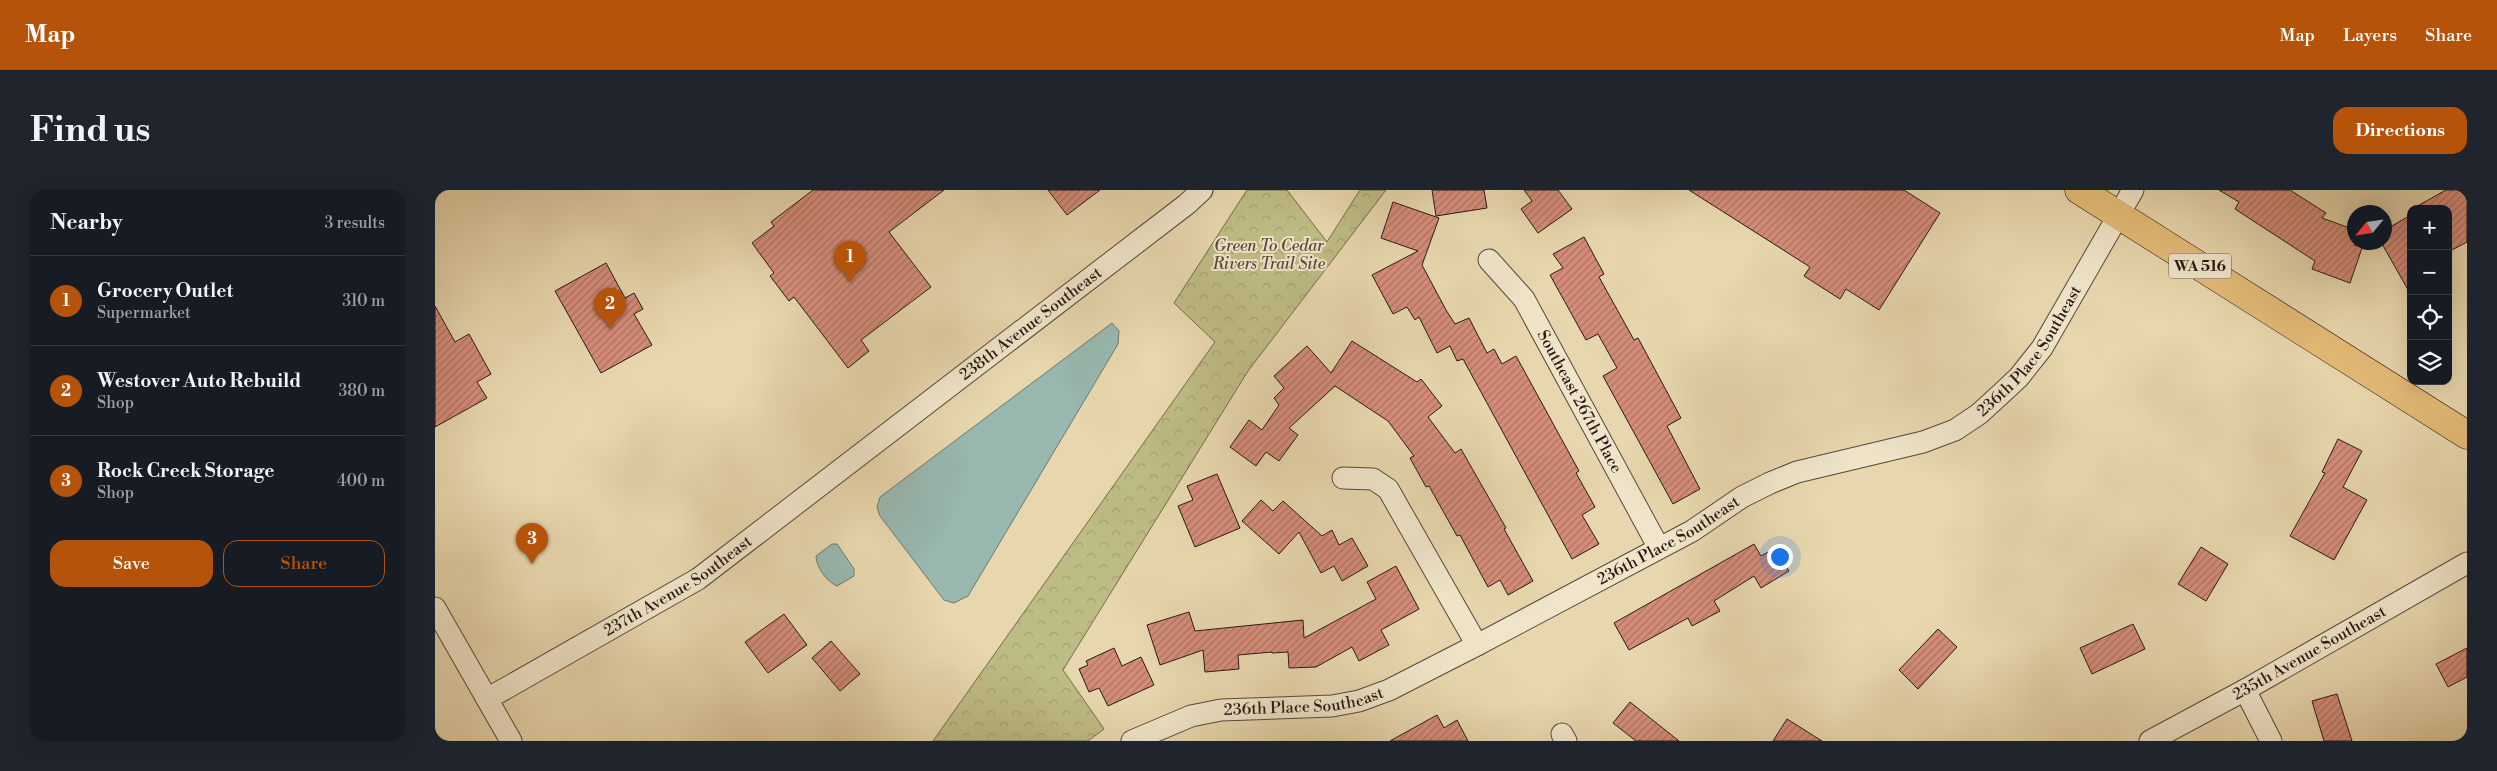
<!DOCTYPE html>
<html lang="en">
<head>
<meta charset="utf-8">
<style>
	body { margin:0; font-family:"Libre Bodoni",serif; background:#20242c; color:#f1f3f6 }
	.controls { position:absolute; right:15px; top:15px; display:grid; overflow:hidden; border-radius:10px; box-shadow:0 5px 20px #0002 }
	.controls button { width:45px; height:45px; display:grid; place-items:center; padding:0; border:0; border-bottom:1px solid #363941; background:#171b24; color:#f1f3f6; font:25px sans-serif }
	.compass { position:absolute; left:1912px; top:15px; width:45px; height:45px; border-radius:50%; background:#171b24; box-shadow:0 5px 20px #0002; rotate:241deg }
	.you { position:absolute; left:1344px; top:366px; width:18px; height:18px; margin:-12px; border:4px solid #fff; border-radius:50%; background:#1a73e8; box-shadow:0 0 0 8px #1a73e833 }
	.badge { display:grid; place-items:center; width:32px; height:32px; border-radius:50%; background:#b45309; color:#fff; font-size:16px; font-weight:700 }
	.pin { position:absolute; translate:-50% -41px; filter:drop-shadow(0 1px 2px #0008) }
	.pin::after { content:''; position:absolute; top:26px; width:18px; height:15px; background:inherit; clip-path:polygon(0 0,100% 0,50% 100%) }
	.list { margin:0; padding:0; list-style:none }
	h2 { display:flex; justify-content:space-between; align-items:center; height:65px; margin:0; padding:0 20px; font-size:21px }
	h2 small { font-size:16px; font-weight:400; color:#9ea1a6 }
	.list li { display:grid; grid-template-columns:32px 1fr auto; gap:15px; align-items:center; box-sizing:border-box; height:90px; padding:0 20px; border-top:1px solid #363941 }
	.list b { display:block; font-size:19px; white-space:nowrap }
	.list p { margin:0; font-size:16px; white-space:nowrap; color:#9ea1a6 }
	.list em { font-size:16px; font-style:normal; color:#9ea1a6 }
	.actions { display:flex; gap:10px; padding:15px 20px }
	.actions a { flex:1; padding:11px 0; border:1px solid #b45309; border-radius:15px; text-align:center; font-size:18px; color:#b45309 }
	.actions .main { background:#b45309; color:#fff }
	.icon { flex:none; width:28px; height:28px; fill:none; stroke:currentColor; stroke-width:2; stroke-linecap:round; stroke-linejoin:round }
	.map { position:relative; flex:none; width:2032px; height:551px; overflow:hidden; border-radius:15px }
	header { display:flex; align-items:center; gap:30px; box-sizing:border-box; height:70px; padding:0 25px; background:#b45309; color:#fff }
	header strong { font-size:24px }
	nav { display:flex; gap:28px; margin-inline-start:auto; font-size:18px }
	.intro { display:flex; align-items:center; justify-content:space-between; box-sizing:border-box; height:120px; padding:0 30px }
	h1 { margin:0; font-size:35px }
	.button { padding:12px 22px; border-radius:15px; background:#b45309; color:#fff; font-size:18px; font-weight:700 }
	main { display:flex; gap:30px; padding:0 30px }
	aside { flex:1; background:#171b24; border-radius:15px; box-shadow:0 5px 20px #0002 }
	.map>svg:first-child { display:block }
</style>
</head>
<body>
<header>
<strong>Map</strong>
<nav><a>Map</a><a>Layers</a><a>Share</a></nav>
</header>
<div class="intro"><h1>Find us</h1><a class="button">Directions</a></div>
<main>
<aside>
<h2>Nearby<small>3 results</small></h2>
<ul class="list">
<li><span class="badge">1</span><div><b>Grocery Outlet</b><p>Supermarket</p></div><em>310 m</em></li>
<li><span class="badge">2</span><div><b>Westover Auto Rebuild</b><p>Shop</p></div><em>380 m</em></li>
<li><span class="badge">3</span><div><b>Rock Creek Storage</b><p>Shop</p></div><em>400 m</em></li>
</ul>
<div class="actions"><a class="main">Save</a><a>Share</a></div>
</aside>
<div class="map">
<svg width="2032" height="551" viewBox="0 0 2032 551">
	<defs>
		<pattern id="park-crowns" width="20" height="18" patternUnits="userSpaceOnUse" patternTransform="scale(1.25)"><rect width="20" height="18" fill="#bebc85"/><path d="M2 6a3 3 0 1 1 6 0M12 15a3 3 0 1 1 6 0" fill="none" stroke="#a3a172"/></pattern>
		<pattern id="building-hatch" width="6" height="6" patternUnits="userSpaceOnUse" patternTransform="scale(1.25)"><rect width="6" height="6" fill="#d58d7a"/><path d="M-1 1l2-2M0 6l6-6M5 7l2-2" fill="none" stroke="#ad7263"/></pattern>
	</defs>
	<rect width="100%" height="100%" fill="#e8d7ae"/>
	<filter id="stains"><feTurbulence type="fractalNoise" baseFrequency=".004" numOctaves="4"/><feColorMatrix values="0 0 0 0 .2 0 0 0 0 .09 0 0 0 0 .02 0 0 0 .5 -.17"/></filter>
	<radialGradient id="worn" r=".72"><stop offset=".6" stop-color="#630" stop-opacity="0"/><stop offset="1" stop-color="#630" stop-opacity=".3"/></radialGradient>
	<polygon fill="url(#park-crowns)" stroke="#726a4d" points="812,0 852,0 892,52 925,0 951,0 813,181 628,480 669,539 653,551 498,551 780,152 739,113"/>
	<g fill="#98b8b0" stroke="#6a7872">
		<polygon points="677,133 684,141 683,154 533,406 519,413 509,410 445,326 442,317 445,307"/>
		<path d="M397 354H402L419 379V386L402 396C392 392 381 377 381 366Z"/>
	</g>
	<g fill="url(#building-hatch)" stroke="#261915">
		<polygon points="378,0 509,0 454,42 496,97 426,150 434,161 413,178 359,107 354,111 335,86 339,83 317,53 339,36 336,32"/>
		<polygon points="613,0 665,0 632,25"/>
		<polygon points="997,0 1049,0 1052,18 1001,26"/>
		<polygon points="1089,0 1123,0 1137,19 1103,43 1086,19 1097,11"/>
		<polygon points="1254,0 1469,0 1505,23 1444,120 1411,99 1405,109 1369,86 1375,77"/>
		<polygon points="1784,0 1855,0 1891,23 1887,28 1920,40 1920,56 1929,52 1915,93 1877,79 1880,71 1800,19 1804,12"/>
		<polygon points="2011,0 2032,0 2032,52 2013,62 2013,19 1977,19"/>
		<polygon points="958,12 1004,28 987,75 1011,120 1020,134 1034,128 1052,163 1059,159 1067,174 1081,166 1144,281 1141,283 1160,317 1147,325 1164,354 1137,369 1028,169 1022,171 1015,156 1002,163 984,127 980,130 972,117 958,124 937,85 983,61 946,48"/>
		<polygon points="1976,25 1976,105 1946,52 1950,52 1950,40"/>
		<polygon points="1149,47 1169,84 1164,87 1199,150 1203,148 1246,228 1232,236 1265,299 1238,314 1168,186 1182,178 1163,144 1151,150 1115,85 1128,78 1118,64"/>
		<polygon points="171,73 190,108 199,103 208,119 199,124 217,155 166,183 120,101"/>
		<polygon points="0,116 20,152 34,144 56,184 42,192 52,208 0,237"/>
		<polygon points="917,151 982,192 986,189 1007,216 993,227 1020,263 1026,259 1071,338 1069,339 1098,391 1073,405 1065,390 1053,397 1025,345 1022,346 994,296 991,297 975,268 979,266 953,231 900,196 854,238 863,245 844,271 831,262 821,276 795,257 814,230 827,240 844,215 839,208 849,198 839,186 872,156 896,183"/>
		<polygon points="1903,249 1927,261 1908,297 1932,310 1899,370 1855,346 1890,283 1887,282"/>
		<polygon points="782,284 805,338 760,357 743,316 758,310 752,296"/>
		<polygon points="826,310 838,321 848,311 887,346 897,340 904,355 917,348 933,376 907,391 899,376 886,383 864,342 844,364 807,331"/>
		<polygon points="1319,354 1326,366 1340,358 1354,381 1326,398 1319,386 1279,411 1285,421 1257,436 1253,428 1194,460 1179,433"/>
		<polygon points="1766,357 1793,374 1771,411 1743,394"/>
		<polygon points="961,376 984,419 946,440 954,455 924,471 917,457 881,477 854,478 853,462 837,463 837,462 803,465 804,479 770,482 768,460 725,475 712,435 754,422 760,441 868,430 869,448 941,409 932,392"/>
		<polygon points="349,424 372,455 333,483 310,452"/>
		<polygon points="1698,434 1710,459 1657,484 1645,458"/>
		<polygon points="1503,439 1522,457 1483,499 1464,480"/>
		<polygon points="396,451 425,484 405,501 377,468"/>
		<polygon points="679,458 687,476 706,467 719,495 673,516 664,498 654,502 644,479 653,475 651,471"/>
		<polygon points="2032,458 2032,487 2013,497 2001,474"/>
		<polygon points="1902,504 1917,551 1889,551 1877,511"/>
		<polygon points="1195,512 1244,551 1201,551 1178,533"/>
		<polygon points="1002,525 1009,538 1022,530 1033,551 955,551"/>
		<polygon points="1352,529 1387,551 1338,551"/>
	</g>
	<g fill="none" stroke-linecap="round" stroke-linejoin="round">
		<defs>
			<g id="minor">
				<path id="s1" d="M1054 70 1089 109 1224 358"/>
				<polyline points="908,288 938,289 953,299 1042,455"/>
				<polyline points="0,418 76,551"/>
				<polyline points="1810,500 1836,551"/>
				<path id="s2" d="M52 509 263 389 752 14 767 0"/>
				<polyline points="1127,544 1131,551"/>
				<path id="s3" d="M697 551 756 526 786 520 897 516 924 511 954 500 1042 455 1257 341 1307 307 1335 293 1362 282 1488 252 1520 240 1544 224 1568 202 1584 187 1607 158 1698 0"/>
				<path id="s4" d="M1715 551 1810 500 2032 373"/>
			</g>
			<polyline id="primary" points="1644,0 2032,245"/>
		</defs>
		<use href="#minor" stroke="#56483b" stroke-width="23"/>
		<use href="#primary" stroke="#261915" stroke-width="29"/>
		<use href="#minor" stroke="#f0e5ca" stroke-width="21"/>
		<use href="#primary" stroke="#e4bc77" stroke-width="28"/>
	</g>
	<g text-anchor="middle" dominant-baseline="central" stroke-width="4" stroke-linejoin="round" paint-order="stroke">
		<rect fill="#f0e5ca" stroke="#63564b" stroke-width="1" x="1734" y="63.5" width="62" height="25" rx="4"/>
		<g font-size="15" font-weight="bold" fill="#261915">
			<text x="1765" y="76">WA 516</text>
		</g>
		<g font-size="16" font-style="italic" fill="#544a37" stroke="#f0e5ca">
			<text x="834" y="56">Green To Cedar<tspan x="834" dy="18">Rivers Trail Site</tspan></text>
		</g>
		<g font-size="16" fill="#261915" stroke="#f0e5ca">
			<text stroke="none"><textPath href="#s2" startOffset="662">238th Avenue Southeast</textPath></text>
			<text stroke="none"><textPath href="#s3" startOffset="1002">236th Place Southeast</textPath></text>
			<text stroke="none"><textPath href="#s1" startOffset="169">Southeast 267th Place</textPath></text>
			<text stroke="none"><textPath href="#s3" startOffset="582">236th Place Southeast</textPath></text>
			<text stroke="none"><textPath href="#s2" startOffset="222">237th Avenue Southeast</textPath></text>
			<text stroke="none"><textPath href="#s4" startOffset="182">235th Avenue Southeast</textPath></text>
			<text stroke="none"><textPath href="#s3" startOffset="178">236th Place Southeast</textPath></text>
		</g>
	</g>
	<rect width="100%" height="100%" filter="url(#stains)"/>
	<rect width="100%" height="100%" fill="url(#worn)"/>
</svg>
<div class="controls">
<button>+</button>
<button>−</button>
<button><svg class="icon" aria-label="locate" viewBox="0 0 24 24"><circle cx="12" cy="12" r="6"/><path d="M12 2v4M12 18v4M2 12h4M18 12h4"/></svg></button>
<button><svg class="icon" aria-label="layers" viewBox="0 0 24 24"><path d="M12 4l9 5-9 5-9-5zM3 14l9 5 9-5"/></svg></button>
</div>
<svg class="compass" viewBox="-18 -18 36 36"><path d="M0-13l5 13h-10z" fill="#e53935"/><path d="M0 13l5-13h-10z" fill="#9ea1a6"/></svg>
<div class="you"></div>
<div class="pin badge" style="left:415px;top:92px">1</div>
<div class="pin badge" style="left:175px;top:139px">2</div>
<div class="pin badge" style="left:97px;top:374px">3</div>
</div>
</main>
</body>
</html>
